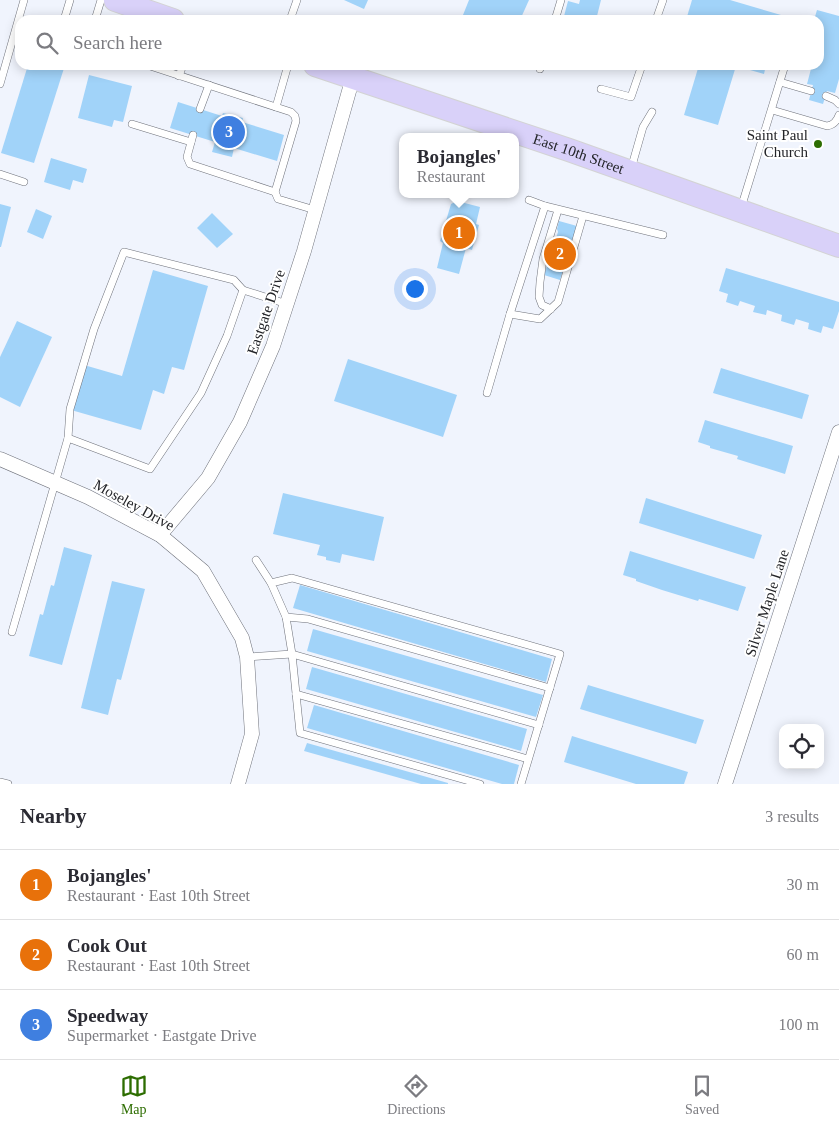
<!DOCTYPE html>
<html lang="en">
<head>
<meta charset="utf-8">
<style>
	body { margin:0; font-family:"Times New Roman",serif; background:#f2f2f3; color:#2b2b33 }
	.controls { position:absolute; right:15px; bottom:15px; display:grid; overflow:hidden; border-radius:10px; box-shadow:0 2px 12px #0003 }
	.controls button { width:45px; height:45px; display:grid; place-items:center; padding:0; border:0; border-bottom:1px solid #e1e1e2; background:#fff; color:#2b2b33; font:25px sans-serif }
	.you { position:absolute; left:414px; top:288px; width:18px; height:18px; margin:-12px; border:4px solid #fff; border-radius:50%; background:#1a73e8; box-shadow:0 0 0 8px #1a73e833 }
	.badge { display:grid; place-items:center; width:32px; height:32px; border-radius:50%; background:#2d6d01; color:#fff; font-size:16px; font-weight:700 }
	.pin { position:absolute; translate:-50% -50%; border:2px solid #fff; box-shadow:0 1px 5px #0006 }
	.popup { position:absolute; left:399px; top:133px; width:120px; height:65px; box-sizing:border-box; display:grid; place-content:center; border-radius:10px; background:#fff; filter:drop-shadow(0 1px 4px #0005); font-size:16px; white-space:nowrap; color:#7c7c81 }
	.popup b { font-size:19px; color:#2b2b33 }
	.popup::after { content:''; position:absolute; left:50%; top:100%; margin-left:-10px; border:10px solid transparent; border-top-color:#fff }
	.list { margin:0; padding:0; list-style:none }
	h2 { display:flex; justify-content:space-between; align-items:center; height:65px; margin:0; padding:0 20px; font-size:21px }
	h2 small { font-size:16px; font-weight:400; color:#7c7c81 }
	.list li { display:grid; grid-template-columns:32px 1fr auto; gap:15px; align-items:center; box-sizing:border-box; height:70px; padding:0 20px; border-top:1px solid #e1e1e2 }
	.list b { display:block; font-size:19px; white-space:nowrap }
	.list p { margin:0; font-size:16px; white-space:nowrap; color:#7c7c81 }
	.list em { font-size:16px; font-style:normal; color:#7c7c81 }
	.icon { flex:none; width:28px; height:28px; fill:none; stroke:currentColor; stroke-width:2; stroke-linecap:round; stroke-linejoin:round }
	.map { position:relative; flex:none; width:839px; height:784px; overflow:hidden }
	.search { position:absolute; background:#fff; box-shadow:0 2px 12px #0003; left:15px; right:15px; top:15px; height:55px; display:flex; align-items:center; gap:12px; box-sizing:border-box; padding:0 18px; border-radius:15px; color:#7c7c81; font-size:19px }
	.sheet { height:275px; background:#fff }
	nav { display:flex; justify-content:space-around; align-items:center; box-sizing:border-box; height:70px; border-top:1px solid #e1e1e2; background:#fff; font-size:14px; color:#7c7c81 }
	nav a { display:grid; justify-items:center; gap:2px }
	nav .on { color:#2d6d01 }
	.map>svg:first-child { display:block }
</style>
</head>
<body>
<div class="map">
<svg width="839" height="784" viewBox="0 0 839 784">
	<rect width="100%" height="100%" fill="#f0f4fd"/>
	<g fill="#a1d3f9">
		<polygon points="344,0 368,0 364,9"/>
		<polygon points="469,0 529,0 520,20 461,20"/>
		<polygon points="580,0 601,0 596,20 563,20 568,1 579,4"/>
		<polygon points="692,0 730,0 781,15 780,20 686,20"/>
		<polygon points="817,10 839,16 839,79 835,93 827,91 823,104 809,100 813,85 807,84 812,65 819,65 819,20 814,20"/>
		<polygon points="28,65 65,65 34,163 1,153"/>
		<polygon points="699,65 766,65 764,74 736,66 718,125 684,115"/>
		<polygon points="89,75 132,86 123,122 114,120 112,127 78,118"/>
		<polygon points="178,102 222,116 223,113 243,118 242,122 284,135 277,161 234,148 232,157 212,152 215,142 170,128"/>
		<polygon points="51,158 87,169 83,183 73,180 70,190 44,182"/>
		<polygon points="457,201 480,207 476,224 479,225 472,250 466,248 459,274 437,268 443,243 440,241 451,204"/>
		<polygon points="0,204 11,207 1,247 0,247"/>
		<polygon points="36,209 52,216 43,239 27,232"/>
		<polygon points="212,213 233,234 217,248 197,228"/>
		<polygon points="559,221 577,226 560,280 544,275 558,232 557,229"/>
		<polygon points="726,268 839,302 839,311 833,329 823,326 821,333 808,329 809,323 796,319 794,325 781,321 782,315 767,310 766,315 753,312 755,306 740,301 738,306 726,302 728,294 719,291"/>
		<polygon points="153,270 208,286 184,370 172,367 164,394 153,390 141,430 71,410 84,365 122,376"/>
		<polygon points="17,321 52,337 20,407 0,397 0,357"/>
		<polygon points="348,359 457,395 443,437 334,401"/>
		<polygon points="721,368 809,395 802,419 713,393"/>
		<polygon points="705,420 793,446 785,474 737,459 738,456 710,448 710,446 698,442"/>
		<polygon points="283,493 384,517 374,561 342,554 340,563 326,560 326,557 317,555 320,545 273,534"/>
		<polygon points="646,498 762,535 754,559 639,523"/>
		<polygon points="64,547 92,555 62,665 29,656 40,614 43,615 51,585 54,586"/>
		<polygon points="630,551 746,587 738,611 699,599 698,601 662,590 636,581 636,579 623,575"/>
		<polygon points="112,581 145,589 121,680 117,679 108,715 81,708"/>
		<polygon points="300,585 552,659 546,682 293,608"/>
		<polygon points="313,629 543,695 536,717 307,651"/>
		<polygon points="312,667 527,729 521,751 306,689"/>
		<polygon points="588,685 704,720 696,744 580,709"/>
		<polygon points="314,705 519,765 514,784 502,784 307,728"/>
		<polygon points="572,736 688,772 684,784 636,784 564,762"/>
		<polygon points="307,743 448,783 448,784 421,784 304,751"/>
	</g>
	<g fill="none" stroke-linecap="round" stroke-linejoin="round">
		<defs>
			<g id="lane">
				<polyline points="64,20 70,0"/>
				<polyline points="95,20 101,0"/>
				<polyline points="290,20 297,0"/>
				<polyline points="555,20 561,0"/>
				<polyline points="656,20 663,0"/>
				<polyline points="147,65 291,112 295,116 296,121 275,192 278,199 315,210"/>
				<polyline points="540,69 541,65"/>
				<polyline points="179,76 183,65"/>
				<polyline points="780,82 811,91"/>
				<polyline points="0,84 24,0"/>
				<polyline points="601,89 631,97 642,65"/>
				<polyline points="826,96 835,100 839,104"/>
				<polyline points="276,107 288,65"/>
				<polyline points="200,109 209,85"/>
				<path d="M772 110 827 126C834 125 837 121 839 115"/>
				<polyline points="132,124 191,142"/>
				<polyline points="193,135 187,157 190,164 275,192"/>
				<polyline points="631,169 643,127 652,112"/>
				<polyline points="0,174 24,182"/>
				<polyline points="545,206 663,235"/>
				<polyline points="741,208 785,65"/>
				<polyline points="551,309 542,305 539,297 540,282 543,259 558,210"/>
				<polyline points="510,314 540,319 558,302 583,216"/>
				<polyline points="487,393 510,314 545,206 529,200"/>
				<polyline points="68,438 70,409 94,329 124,252 234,280 243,290"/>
				<polyline points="256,560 271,583"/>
				<polyline points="286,617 308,619 550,688"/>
				<polyline points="12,632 68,438 150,469 201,393 227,336 243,290 287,304"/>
				<polyline points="247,657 292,654 539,725"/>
				<polyline points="296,694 528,759"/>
				<polyline points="0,782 8,784"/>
				<polyline points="480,784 300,733 292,654 286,617 271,583 292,578 560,654 521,784"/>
			</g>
			<g id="street">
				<polyline points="0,459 88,497 160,535 203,571 242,638 247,657 252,734 238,784"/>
				<polyline points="160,535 208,478 240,422 273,346 304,251 353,77"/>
				<polyline points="725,784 839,432"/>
			</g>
			<g id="primary">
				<polyline points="115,0 173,20"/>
				<path id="s1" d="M315 65 569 150 839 246"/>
			</g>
		</defs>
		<use href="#lane" stroke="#6f727b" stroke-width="8"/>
		<use href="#street" stroke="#6f727b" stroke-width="15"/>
		<use href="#primary" stroke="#d3d3d4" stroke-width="24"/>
		<use href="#lane" stroke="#fff" stroke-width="7"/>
		<use href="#street" stroke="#fff" stroke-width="14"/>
		<use href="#primary" stroke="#d9d1f9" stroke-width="22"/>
	</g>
	<circle fill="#2d6d01" stroke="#fff" stroke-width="2" cx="818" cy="144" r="5"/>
	<g text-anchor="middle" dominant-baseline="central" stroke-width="4" stroke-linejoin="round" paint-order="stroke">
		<g font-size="15" fill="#232428" stroke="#fff" text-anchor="end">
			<text x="808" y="135">Saint Paul<tspan x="808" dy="17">Church</tspan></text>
		</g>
		<g font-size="15" fill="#232428" stroke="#fff">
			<text stroke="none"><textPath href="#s1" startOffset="278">East 10th Street</textPath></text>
			<text transform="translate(266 312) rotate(-71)">Eastgate Drive</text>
			<text transform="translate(134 505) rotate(29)">Moseley Drive</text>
			<text transform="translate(767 603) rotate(-72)">Silver Maple Lane</text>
		</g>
	</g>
</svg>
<div class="controls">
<button><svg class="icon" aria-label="locate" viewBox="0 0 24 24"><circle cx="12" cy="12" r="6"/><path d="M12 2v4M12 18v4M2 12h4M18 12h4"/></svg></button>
</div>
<div class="you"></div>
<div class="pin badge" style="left:459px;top:233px;background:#e8710a">1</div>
<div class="popup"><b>Bojangles'</b>Restaurant</div>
<div class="pin badge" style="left:560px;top:254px;background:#e8710a">2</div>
<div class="pin badge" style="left:229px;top:132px;background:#3f7fe0">3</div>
<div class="search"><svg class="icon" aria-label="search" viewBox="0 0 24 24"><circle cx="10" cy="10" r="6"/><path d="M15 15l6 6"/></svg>Search here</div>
</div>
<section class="sheet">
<h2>Nearby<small>3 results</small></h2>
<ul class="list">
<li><span class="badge" style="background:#e8710a">1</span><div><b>Bojangles'</b><p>Restaurant · East 10th Street</p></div><em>30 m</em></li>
<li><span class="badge" style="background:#e8710a">2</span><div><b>Cook Out</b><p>Restaurant · East 10th Street</p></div><em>60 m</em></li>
<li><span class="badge" style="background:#3f7fe0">3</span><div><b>Speedway</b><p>Supermarket · Eastgate Drive</p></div><em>100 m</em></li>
</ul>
</section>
<nav>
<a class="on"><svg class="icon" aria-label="map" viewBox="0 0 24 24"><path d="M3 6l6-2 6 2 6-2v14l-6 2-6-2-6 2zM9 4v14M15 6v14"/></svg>Map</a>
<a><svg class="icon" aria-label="directions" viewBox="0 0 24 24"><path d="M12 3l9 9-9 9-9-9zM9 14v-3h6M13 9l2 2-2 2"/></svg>Directions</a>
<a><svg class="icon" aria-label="saved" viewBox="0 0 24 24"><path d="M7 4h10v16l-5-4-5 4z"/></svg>Saved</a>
</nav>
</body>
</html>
